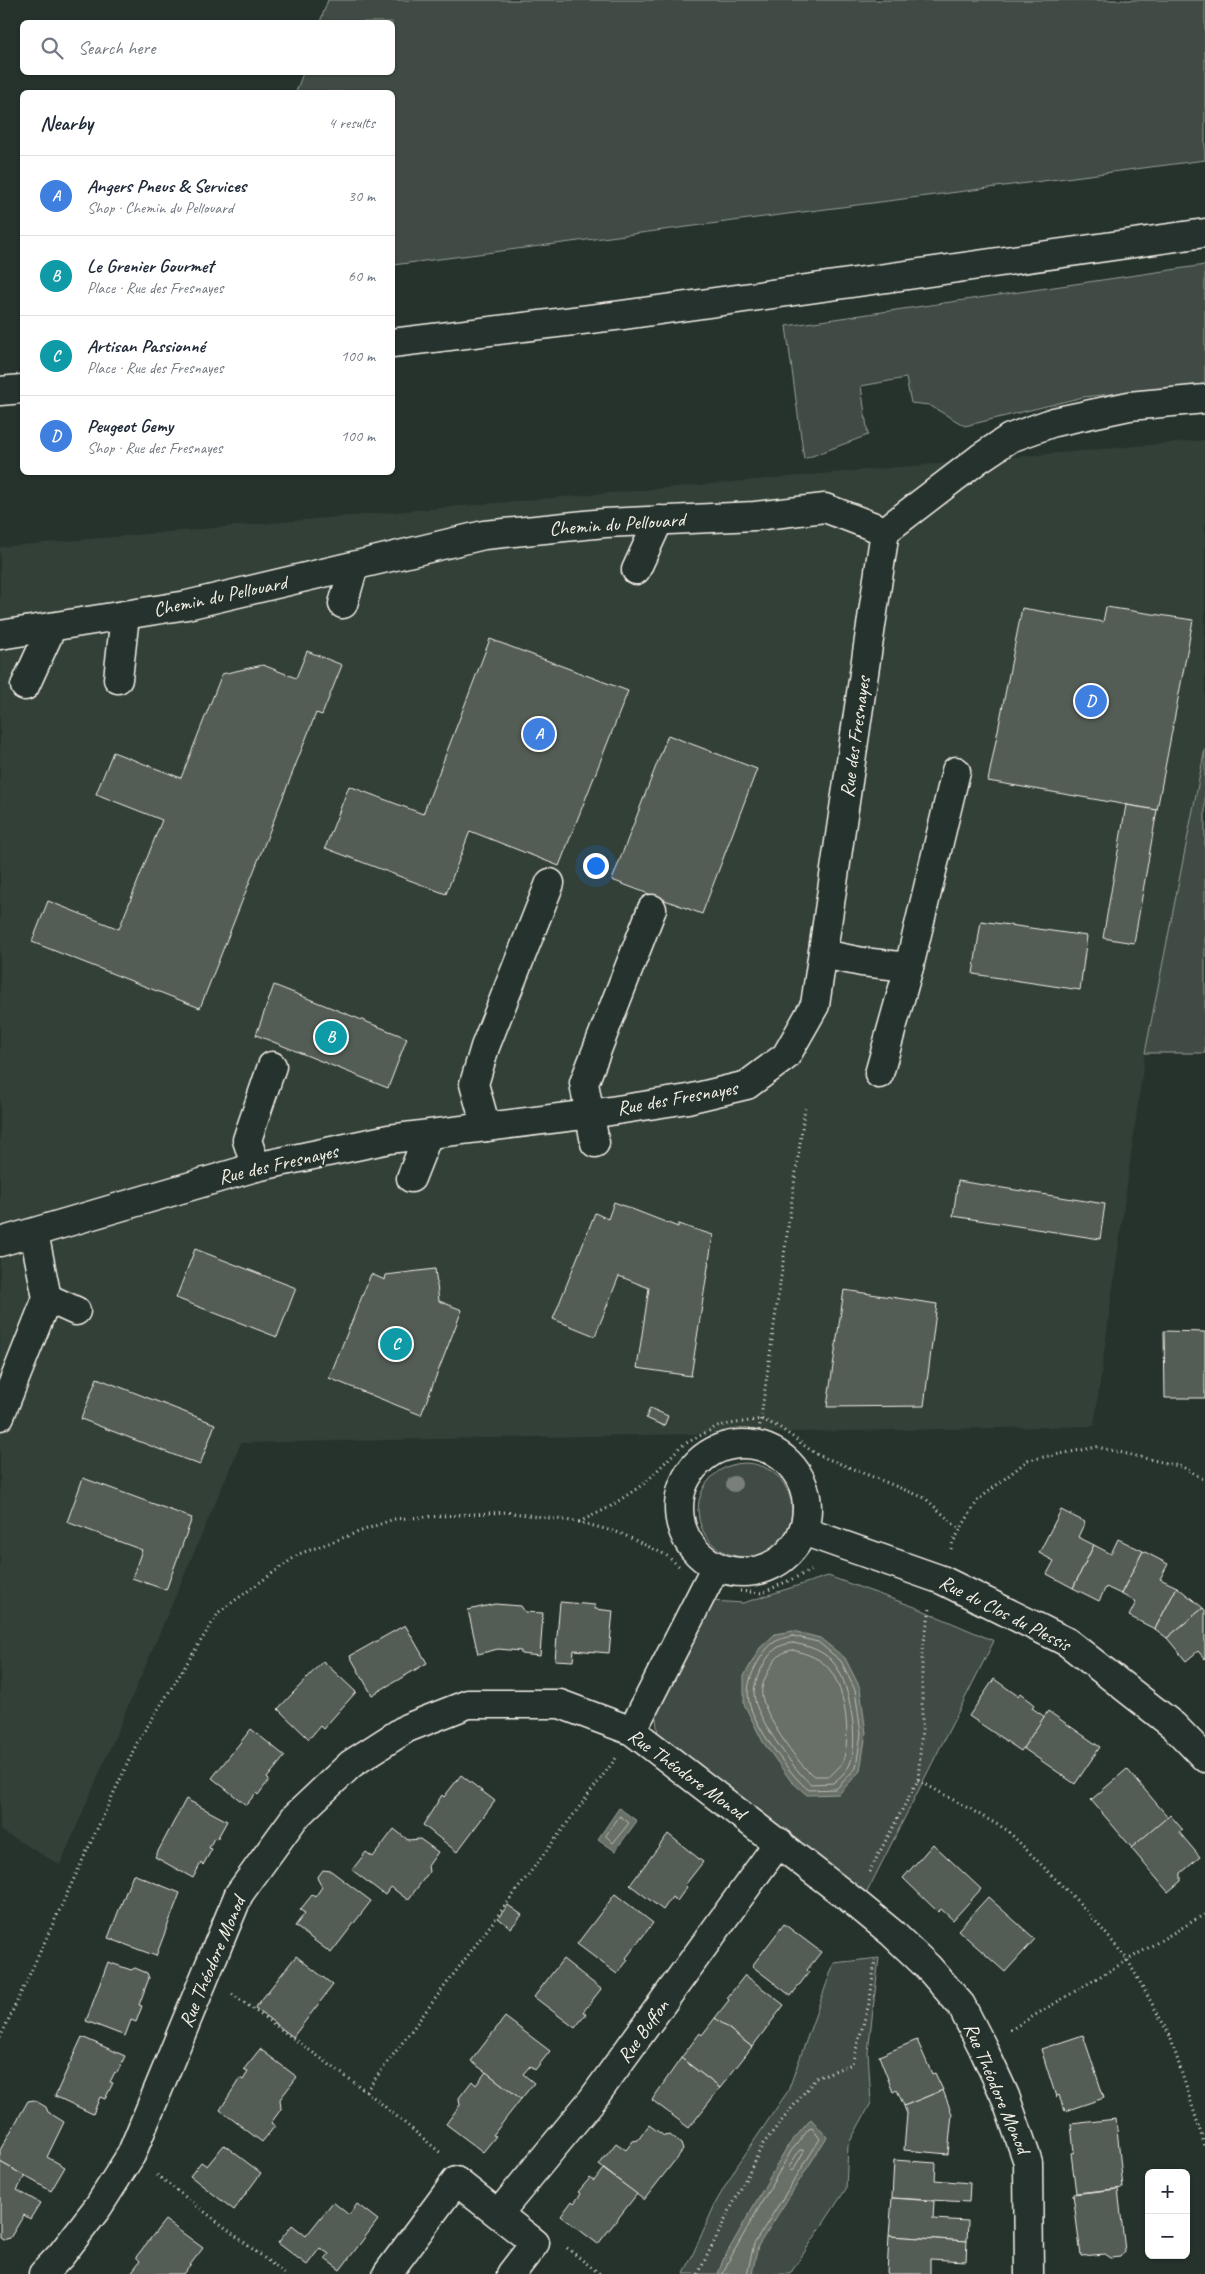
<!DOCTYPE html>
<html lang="en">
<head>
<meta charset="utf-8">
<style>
	body { margin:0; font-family:Caveat,sans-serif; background:#f6f6f7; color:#1f2937 }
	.controls { position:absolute; right:15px; bottom:15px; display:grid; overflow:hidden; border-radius:8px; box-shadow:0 1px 4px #0004 }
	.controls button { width:45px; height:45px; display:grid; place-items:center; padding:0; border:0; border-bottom:1px solid #e0e1e3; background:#fff; color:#1f2937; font:25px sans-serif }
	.you { position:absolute; left:595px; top:865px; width:18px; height:18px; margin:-12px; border:4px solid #fff; border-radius:50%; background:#1a73e8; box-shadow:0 0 0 8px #1a73e833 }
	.badge { display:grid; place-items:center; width:32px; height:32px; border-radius:50%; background:#7c3aed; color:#fff; font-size:16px; font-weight:700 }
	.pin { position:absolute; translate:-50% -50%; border:2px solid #fff; box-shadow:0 1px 5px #0006 }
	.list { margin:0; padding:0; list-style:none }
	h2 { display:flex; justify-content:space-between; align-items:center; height:65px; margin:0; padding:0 20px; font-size:21px }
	h2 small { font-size:16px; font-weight:400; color:#747a83 }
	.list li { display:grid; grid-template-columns:32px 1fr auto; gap:15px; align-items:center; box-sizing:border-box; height:80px; padding:0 20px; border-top:1px solid #e0e1e3 }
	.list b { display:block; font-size:19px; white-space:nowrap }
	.list p { margin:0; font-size:16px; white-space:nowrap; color:#747a83 }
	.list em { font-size:16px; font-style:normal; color:#747a83 }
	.icon { flex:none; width:28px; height:28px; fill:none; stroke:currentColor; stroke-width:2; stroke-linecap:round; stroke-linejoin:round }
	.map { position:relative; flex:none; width:1205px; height:2274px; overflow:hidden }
	.search { position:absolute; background:#fff; box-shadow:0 1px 4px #0004; left:20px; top:20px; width:375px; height:55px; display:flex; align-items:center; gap:12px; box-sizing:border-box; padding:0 18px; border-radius:8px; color:#747a83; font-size:19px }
	.panel { position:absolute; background:#fff; box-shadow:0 1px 4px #0004; left:20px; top:90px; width:375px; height:385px; border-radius:8px }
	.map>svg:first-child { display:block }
</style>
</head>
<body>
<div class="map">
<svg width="1205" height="2274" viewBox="0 0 1205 2274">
	<rect width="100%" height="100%" fill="#26332d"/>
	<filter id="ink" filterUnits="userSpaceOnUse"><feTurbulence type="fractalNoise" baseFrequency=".02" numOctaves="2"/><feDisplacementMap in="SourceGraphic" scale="10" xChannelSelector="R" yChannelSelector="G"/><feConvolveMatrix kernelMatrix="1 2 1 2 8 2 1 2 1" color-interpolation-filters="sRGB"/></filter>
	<g filter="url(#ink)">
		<polygon fill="#333f39" points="1205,440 1205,749 1145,1053 1094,1426 241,1443 60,1865 0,1830 0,547"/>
		<g fill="#414b45" stroke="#9a9e96">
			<polygon points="328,0 1205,0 1205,160 393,265 392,92 296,92 303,73 392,72 392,22 320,22"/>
			<polygon points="1205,265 1205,384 1083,397 965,426 929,405 911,403 906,378 861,386 868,435 804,459 786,326"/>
			<polygon points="1205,749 1205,1053 1145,1053"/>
			<circle cx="745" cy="1510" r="47"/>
			<polygon points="828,1576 915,1607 994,1641 866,1894 825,1866 658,1735 655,1710 712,1601 743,1603"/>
			<polygon points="879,1958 868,2052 871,2103 848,2145 846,2189 790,2274 684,2274 716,2202 737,2166 788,2091 834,1963"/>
		</g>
		<g fill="#676f68" stroke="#9fa39b">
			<polygon points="793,1631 820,1638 845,1658 860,1688 866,1733 860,1771 839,1794 807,1795 791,1781 763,1742 744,1704 744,1676 760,1648 775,1634"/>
			<polygon points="619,1808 637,1821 615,1851 598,1839"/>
			<polygon points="811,2119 827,2137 758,2246 752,2274 718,2274 723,2260 787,2147"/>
		</g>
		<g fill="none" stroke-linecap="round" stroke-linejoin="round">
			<g stroke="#bcbdb5" stroke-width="1">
				<path d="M793 1636 818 1642 841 1661 855 1690 861 1733 856 1768 836 1789 809 1790C792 1778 752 1722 749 1702 746 1687 751 1674 758 1662 768 1645 774 1639 793 1636Z"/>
				<path d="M793 1643C809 1646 826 1651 836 1666 850 1685 860 1745 849 1766 846 1772 838 1779 833 1783L811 1784C796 1773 759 1720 755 1701 752 1687 757 1676 764 1664 771 1651 778 1644 793 1643Z"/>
				<path d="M793 1650C807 1654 821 1658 830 1670 846 1691 851 1737 843 1761 841 1766 834 1772 830 1776H814C798 1765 768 1720 763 1700 759 1689 765 1678 770 1668 776 1658 781 1651 793 1650Z"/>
				<polygon points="620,1816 629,1823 613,1843 606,1836"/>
				<polygon points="800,2150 803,2150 803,2153 793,2170 790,2171 789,2167"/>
				<polyline points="723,2274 728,2262 791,2151 809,2129 812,2128 820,2139 754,2244 747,2274"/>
			</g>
		</g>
		<g fill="#525c55" stroke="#f4f1e8">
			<polygon points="1106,607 1193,620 1157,810 988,781 1022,608 1103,622"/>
			<polygon points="490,639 628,691 559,866 470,831 446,894 325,848 349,786 423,814"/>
			<polygon points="307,651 342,665 322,715 316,713 200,1008 32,942 48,901 119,929 162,820 96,794 113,752 181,778 222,674 263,665 296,678"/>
			<polygon points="668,735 757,769 702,914 612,880"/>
			<polygon points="1126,805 1157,810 1134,943 1103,938"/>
			<polygon points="981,921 1087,936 1080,990 973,974"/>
			<polygon points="274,985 407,1038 388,1088 256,1035"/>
			<polygon points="958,1181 1105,1204 1100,1239 953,1216"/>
			<polygon points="614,1202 678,1227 678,1224 713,1235 691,1376 637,1368 649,1288 619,1276 595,1336 553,1319 595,1213 608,1219"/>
			<polygon points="195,1249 296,1288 277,1337 176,1298"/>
			<polygon points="435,1269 439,1301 462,1310 421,1415 329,1378 371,1274 385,1280 386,1275"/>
			<polygon points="844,1290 937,1304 924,1406 827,1407"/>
			<polygon points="1164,1331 1205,1332 1205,1398 1165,1398"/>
			<polygon points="97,1378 215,1424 200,1465 81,1419"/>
			<polygon points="650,1408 668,1416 664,1426 646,1418"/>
			<polygon points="83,1478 192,1518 166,1590 132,1578 142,1550 67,1522"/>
			<polygon points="1061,1510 1085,1522 1078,1537 1094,1545 1073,1588 1047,1574 1054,1561 1039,1553"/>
			<polygon points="1118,1539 1143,1551 1121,1594 1106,1587 1099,1601 1073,1588 1094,1545 1111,1554"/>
			<polygon points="1143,1551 1168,1564 1160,1579 1177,1587 1155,1629 1129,1616 1136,1602 1121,1594"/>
			<polygon points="1177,1587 1203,1608 1167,1638 1155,1629"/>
			<polygon points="560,1602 595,1605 595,1609 613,1611 609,1653 574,1650 573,1661 555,1660"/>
			<polygon points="495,1604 521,1606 525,1612 543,1613 540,1656 521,1654 521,1651 498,1649 478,1654 468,1610"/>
			<polygon points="1203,1608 1205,1610 1205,1659 1198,1651 1186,1661 1167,1638"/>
			<polygon points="405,1625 427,1663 372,1695 350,1656"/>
			<polygon points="323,1661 356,1692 323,1729 320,1726 309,1739 278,1709"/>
			<polygon points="994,1679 1018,1696 1020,1693 1034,1704 1032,1708 1045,1717 1021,1751 969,1716"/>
			<polygon points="1048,1711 1100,1747 1075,1784 1023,1748"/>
			<polygon points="251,1729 285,1756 267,1778 269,1780 258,1795 256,1793 246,1805 212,1778"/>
			<polygon points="1127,1769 1168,1817 1132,1848 1091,1800"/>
			<polygon points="461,1775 495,1801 457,1852 423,1825 442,1795 444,1797"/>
			<polygon points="186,1799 227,1821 217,1839 214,1838 209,1848 212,1849 203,1865 201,1863 193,1878 155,1857"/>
			<polygon points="1170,1815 1183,1830 1179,1832 1200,1857 1181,1873 1181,1881 1168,1892 1131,1848"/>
			<polygon points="394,1829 408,1840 420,1839 438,1852 428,1866 429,1872 408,1900 391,1887 385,1895 352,1870 366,1852 373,1857"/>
			<polygon points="668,1834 703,1862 685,1885 687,1887 677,1901 672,1897 663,1910 630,1885"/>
			<polygon points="933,1844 981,1889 953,1920 941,1909 938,1912 903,1878"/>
			<polygon points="323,1870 331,1871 371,1901 331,1953 295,1926 305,1913 300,1910 312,1895 315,1897 322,1887 317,1878"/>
			<polygon points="133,1874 180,1893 156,1956 108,1938"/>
			<polygon points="615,1894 653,1923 626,1958 628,1960 617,1974 577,1944"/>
			<polygon points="988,1897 1035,1939 1005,1972 958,1930"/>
			<polygon points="508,1905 522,1915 511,1928 498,1918"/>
			<polygon points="784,1924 821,1952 807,1970 809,1972 791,1996 752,1966"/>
			<polygon points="296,1956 333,1985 293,2037 255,2008"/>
			<polygon points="563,1959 601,1989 583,2012 586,2014 575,2028 534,1997"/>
			<polygon points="108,1962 131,1970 135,1968 147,1973 149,1978 139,2005 142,2006 136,2022 131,2020 125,2036 86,2021"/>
			<polygon points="745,1975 784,2005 752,2047 715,2018 729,2000 727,1998"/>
			<polygon points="505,2017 550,2051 535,2070 530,2066 523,2074 534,2083 521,2099 471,2061"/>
			<polygon points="715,2018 752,2047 720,2088 681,2058 700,2033 702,2035"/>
			<polygon points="1083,2035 1104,2098 1065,2111 1059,2095 1056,2097 1041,2049"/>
			<polygon points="82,2037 125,2056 117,2073 115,2072 110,2082 113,2083 105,2099 100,2097 93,2114 55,2096"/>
			<polygon points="917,2040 932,2074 935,2073 943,2090 904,2106 897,2090 893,2092 879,2056"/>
			<polygon points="260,2049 297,2077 280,2099 281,2109 271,2123 275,2126 262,2142 220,2110 240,2078 243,2080 248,2072 244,2069"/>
			<polygon points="681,2058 720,2088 689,2128 652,2100"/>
			<polygon points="486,2072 521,2099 493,2135 496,2136 483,2152 446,2124 460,2105 459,2098 472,2081 476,2085"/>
			<polygon points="943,2090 952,2114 948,2154 904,2150 907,2114 904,2106"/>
			<polygon points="34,2100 46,2107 48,2112 64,2122 47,2157 65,2167 51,2191 0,2162 0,2150 28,2101"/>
			<polygon points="1116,2119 1123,2188 1076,2193 1071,2153 1074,2152 1071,2124"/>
			<polygon points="649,2125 664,2136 670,2135 681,2144 683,2150 644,2200 599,2165 616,2143 626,2150 633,2141 638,2140"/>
			<polygon points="224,2145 261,2173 234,2210 190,2176 201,2162 207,2166"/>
			<polygon points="894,2160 936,2163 935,2180 970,2183 969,2202 892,2198"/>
			<polygon points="0,2162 25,2176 17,2190 40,2203 30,2219 24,2215 10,2238 3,2240 0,2238"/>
			<polygon points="603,2169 637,2194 598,2244 561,2216 572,2201 574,2203 581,2194 578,2192 590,2178 594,2181"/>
			<polygon points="1118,2189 1125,2251 1120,2257 1111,2258 1105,2254 1081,2256 1073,2194"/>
			<polygon points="892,2198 934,2201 933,2219 968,2221 967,2241 889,2236"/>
			<polygon points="333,2202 349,2215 357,2204 378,2220 340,2270 325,2259 329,2254 320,2248 307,2265 278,2243 292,2225 306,2236"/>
			<polygon points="165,2220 203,2248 183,2274 130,2274 140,2261 136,2257"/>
			<polygon points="889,2236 967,2241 966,2261 930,2259 930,2274 887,2274"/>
		</g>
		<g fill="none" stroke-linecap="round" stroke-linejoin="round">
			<defs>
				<g id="minor">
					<polyline points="885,531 980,458 1010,438 1054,422 1129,406 1205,399"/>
					<polyline points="636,570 659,520"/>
					<polyline points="343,604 354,566"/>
					<polyline points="0,635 187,605 484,535 605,523 755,516 825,508 885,531"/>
					<polyline points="118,679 125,615"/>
					<polyline points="25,686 52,627"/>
					<polyline points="823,954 862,962 909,967 956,771"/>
					<polyline points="879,1074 909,967"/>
					<polyline points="486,1127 474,1084 485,1047 550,883"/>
					<polyline points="595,1143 584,1083 652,909"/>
					<polyline points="256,1167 247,1140 272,1066"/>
					<polyline points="411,1178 428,1135"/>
					<polyline points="0,1242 256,1167 389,1139 591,1114 688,1099 747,1085 786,1056 815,1005 885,531"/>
					<polyline points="47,1298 76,1311"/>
					<polyline points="0,1416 47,1298 34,1233"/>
					<circle cx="743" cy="1508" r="64"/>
					<polyline points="803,1531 942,1580 1067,1642 1174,1726 1205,1758"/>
					<polyline points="632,1731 716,1566"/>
					<polyline points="499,2213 592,2100 779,1842"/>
					<polyline points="43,2274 61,2255 98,2207 131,2155 239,1894 295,1817 351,1764 407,1728 468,1704 560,1704 632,1731 853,1901 892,1933 928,1967 961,2005 982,2046 1005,2096 1028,2162 1029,2274"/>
					<polyline points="387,2274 456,2181 535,2243 511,2274"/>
				</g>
				<g id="major">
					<polyline points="392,343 623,315 1205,233"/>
					<polyline points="0,391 22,389"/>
				</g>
			</defs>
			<use href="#minor" stroke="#f4f1e8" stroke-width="31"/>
			<use href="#major" stroke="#f4f1e8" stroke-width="31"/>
			<g stroke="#f4f1e8" stroke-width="3" stroke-dasharray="1 4" stroke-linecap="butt">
				<polyline points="757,1445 805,1108"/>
				<polyline points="579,1522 608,1508 645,1483 681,1446 718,1426 761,1419 779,1427 816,1454 925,1498 960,1530"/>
				<polyline points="951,1549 953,1542 978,1500 1028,1460 1097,1447 1183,1467 1205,1480"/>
				<polyline points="740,1591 762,1593 814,1569"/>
				<polyline points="918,1780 1007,1830 1087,1911 1127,1959 1170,2036 1205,2146"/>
				<polyline points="869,1872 918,1780 922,1729 922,1652 930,1609"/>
				<polyline points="232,1994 366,2091 442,2154"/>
				<polyline points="1010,2030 1205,1914"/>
				<polyline points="0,2038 137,1743 219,1612 299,1554 394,1519 506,1512 579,1522 620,1533 666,1555 680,1567"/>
				<polyline points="366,2091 616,1758"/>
				<polyline points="157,2175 285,2274"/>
				<polyline points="567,2248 600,2274"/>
				<polyline points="698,2274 763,2144 816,2078 852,2064 870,2000 875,1960"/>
			</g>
			<use href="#minor" stroke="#26332d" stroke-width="28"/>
			<use href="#major" stroke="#26332d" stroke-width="28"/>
		</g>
		<circle fill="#7a8079" cx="734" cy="1484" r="8"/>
	</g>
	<g text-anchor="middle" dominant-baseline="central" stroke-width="4" stroke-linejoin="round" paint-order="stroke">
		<g font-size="20" fill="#f4f1e8" stroke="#26332d">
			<text transform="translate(617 524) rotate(-4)">Chemin du Pellouard</text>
			<text transform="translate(220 596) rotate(-12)">Chemin du Pellouard</text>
			<text transform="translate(855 737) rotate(-82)">Rue des Fresnayes</text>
			<text transform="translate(677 1098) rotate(-10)">Rue des Fresnayes</text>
			<text transform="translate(278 1164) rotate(-13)">Rue des Fresnayes</text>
			<text transform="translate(1005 1613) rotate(27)">Rue du Clos du Plessis</text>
			<text transform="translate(687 1774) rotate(36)">Rue Théodore Monod</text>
			<text transform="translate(212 1962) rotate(-67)">Rue Théodore Monod</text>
			<text transform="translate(643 2031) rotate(-54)">Rue Buffon</text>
			<text transform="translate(997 2088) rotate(67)">Rue Théodore Monod</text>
		</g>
	</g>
</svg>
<div class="controls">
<button>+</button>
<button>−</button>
</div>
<div class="you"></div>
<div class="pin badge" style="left:539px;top:734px;background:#3f7fe0">A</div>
<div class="pin badge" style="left:331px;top:1037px;background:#0f9aa8">B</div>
<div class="pin badge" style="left:396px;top:1344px;background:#0f9aa8">C</div>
<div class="pin badge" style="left:1091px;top:701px;background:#3f7fe0">D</div>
<div class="search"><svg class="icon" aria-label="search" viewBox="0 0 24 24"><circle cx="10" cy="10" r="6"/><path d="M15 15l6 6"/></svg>Search here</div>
<section class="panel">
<h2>Nearby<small>4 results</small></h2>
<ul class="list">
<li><span class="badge" style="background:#3f7fe0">A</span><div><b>Angers Pneus &amp; Services</b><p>Shop · Chemin du Pellouard</p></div><em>30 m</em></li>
<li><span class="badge" style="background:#0f9aa8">B</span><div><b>Le Grenier Gourmet</b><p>Place · Rue des Fresnayes</p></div><em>60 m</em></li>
<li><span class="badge" style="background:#0f9aa8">C</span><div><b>Artisan Passionné</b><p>Place · Rue des Fresnayes</p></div><em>100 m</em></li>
<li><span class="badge" style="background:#3f7fe0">D</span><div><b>Peugeot Gemy</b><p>Shop · Rue des Fresnayes</p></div><em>100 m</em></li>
</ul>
</section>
</div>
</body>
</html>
